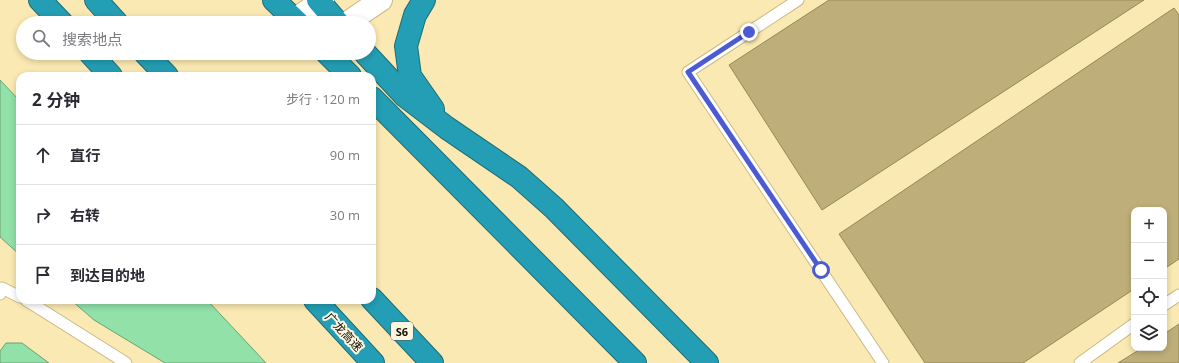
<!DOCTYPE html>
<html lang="zh">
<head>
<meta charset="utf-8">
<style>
	body { margin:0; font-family:"Open Sans","Noto Sans SC",sans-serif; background:#f7f7f7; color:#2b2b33 }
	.controls { position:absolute; right:12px; bottom:12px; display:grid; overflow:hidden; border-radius:8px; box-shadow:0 2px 6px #0003 }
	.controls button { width:36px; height:36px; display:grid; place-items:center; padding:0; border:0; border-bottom:1px solid #e1e1e2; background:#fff; color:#2b2b33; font:20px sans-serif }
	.stop { position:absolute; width:12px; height:12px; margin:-9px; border:3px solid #4c5bd1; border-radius:50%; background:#fff }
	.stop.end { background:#4c5bd1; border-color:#fff; box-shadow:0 1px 4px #0008 }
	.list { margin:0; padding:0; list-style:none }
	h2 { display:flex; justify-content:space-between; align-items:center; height:52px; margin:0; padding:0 16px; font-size:17px }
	h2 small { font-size:13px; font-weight:400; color:#7c7c81 }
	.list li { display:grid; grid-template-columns:26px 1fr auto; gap:12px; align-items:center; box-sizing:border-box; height:60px; padding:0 16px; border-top:1px solid #e1e1e2 }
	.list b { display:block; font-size:15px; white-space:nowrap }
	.list em { font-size:13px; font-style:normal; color:#7c7c81 }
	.icon { flex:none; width:22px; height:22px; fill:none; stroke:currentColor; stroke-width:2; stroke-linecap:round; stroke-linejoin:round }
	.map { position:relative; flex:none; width:1179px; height:363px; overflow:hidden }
	.search { position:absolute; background:#fff; box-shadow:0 2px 6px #0003; left:16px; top:16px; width:360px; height:44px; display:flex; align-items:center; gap:10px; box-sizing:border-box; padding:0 14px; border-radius:22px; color:#7c7c81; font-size:15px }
	.panel { position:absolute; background:#fff; box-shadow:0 2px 6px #0003; left:16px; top:72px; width:360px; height:232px; border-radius:12px }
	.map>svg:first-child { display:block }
</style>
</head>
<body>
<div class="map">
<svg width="1179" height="363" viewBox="0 0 1179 363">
	<rect width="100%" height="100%" fill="#fae9b2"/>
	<g fill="#91e1a9" stroke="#6ca276">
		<polygon points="0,80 20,101 20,255 0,237"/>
		<polygon points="71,300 207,300 266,363 165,363 94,320"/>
		<polygon points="6,343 22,343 49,363 0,363 0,351"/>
	</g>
	<g fill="#beae79" stroke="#978854">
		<polygon points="829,0 1144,0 822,210 729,65"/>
		<polygon points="1174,8 1179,15 1179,259 1164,269 1164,210 1134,210 1134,289 1023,363 925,363 839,234"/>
		<polygon points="1179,324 1179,363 1118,363 1142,348 1164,348 1164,334"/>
	</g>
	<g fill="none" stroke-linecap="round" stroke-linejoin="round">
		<defs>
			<g id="lane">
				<polyline points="798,0 688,72 883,363"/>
				<polyline points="0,294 2,288 20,297"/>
				<polyline points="26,300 126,363"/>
				<polyline points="1164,305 1179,295"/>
				<polyline points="1080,363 1134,324"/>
			</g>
			<g id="secondary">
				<polyline points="294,20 323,0"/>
				<polyline points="347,23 381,0"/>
			</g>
			<g id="highway">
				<polyline points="40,0 62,23"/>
				<polyline points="96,0 117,23"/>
				<polyline points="274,0 298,23"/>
				<polyline points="318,0 338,23"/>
				<polyline points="424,0 415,15 406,46 410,76 433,109"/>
				<polyline points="90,53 111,76"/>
				<polyline points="145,53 167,76"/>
				<polyline points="327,53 350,76"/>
				<polyline points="365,53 405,96 447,128 519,177 554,208 707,363"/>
				<polyline points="372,98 635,363"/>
				<polyline points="372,299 432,363"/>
				<polyline points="315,300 373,363"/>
			</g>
		</defs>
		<use href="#lane" stroke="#caba85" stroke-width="13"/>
		<use href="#secondary" stroke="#caba85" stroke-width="24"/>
		<use href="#highway" stroke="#1f6c75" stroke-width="24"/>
		<use href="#lane" stroke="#fff" stroke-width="11"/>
		<use href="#secondary" stroke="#fff" stroke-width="22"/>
		<use href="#highway" stroke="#249eb4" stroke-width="22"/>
	</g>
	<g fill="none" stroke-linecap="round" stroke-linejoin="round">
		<polyline stroke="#4c5bd1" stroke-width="5" points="749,32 688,72 821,270"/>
	</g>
	<g text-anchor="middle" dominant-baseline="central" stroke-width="4" stroke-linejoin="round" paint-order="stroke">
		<rect fill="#fdf6e1" stroke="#5b5544" stroke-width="1" x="391" y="322" width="22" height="18" rx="3"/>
		<g font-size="11" font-weight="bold" fill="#161000">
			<text x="402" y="331">S6</text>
		</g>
		<g font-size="12" fill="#161000" stroke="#fdf6e1">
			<text transform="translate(344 332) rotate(47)">广龙高速</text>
		</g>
	</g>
</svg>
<div class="controls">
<button>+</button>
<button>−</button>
<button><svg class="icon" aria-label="locate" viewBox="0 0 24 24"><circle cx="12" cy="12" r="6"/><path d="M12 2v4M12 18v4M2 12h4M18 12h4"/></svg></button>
<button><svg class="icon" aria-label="layers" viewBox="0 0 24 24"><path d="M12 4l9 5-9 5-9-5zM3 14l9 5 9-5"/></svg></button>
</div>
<div class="stop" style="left:821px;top:270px"></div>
<div class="stop end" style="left:749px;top:32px"></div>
<div class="search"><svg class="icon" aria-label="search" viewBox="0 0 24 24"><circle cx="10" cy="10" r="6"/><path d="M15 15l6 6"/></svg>搜索地点</div>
<section class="panel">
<h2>2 分钟<small>步行 · 120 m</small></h2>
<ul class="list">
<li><svg class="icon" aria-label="ahead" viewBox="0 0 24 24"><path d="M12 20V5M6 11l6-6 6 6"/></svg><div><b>直行</b></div><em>90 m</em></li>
<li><svg class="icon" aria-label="right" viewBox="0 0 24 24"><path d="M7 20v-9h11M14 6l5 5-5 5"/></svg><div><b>右转</b></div><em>30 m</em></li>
<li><svg class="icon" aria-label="arrive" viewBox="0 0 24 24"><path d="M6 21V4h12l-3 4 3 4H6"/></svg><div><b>到达目的地</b></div></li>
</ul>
</section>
</div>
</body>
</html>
